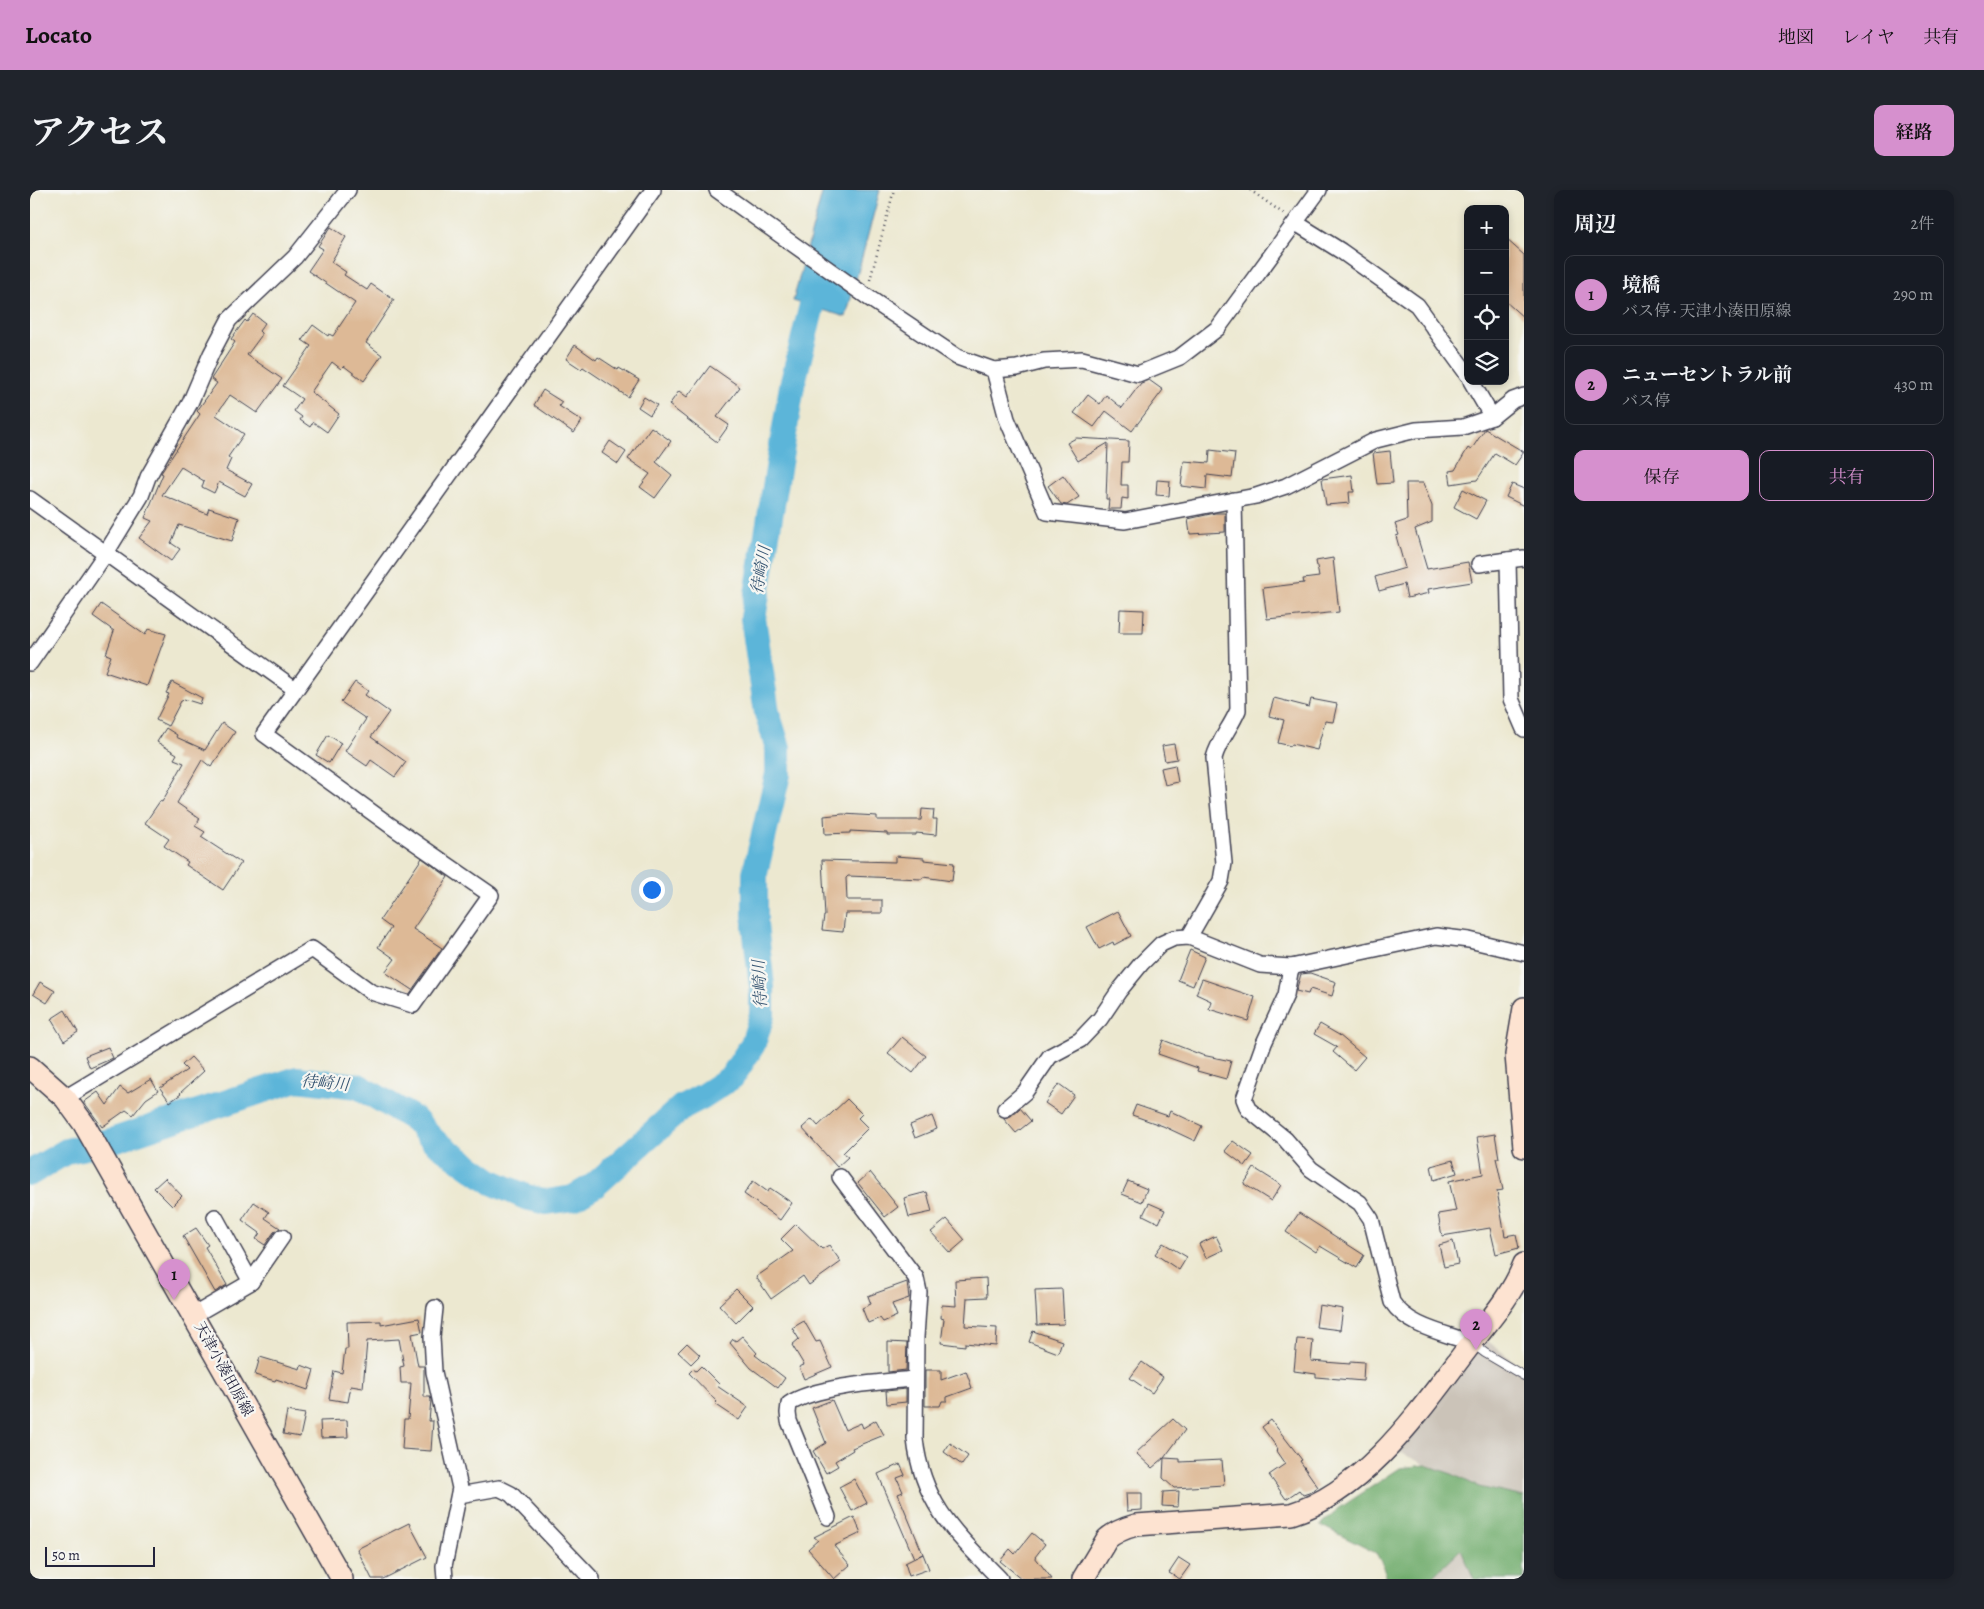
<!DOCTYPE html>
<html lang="ja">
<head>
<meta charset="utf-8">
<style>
	body { margin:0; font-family:Alegreya,"Noto Serif JP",serif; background:#20242c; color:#f1f3f6 }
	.controls { position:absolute; right:15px; top:15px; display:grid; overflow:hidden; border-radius:10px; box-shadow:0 2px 8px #0003 }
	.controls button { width:45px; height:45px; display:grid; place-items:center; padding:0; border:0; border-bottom:1px solid #363941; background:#171b24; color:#f1f3f6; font:25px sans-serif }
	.scale { position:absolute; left:15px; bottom:12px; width:110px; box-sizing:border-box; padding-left:5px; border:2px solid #22223b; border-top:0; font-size:14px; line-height:18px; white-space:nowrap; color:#22223b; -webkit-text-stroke:4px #f6f6f2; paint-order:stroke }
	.you { position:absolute; left:621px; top:699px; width:18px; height:18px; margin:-12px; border:4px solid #fff; border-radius:50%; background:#1a73e8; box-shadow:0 0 0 8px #1a73e833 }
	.badge { display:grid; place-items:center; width:32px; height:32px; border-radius:50%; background:#d690ce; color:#111; font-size:16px; font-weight:700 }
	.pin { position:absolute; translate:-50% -41px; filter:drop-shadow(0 1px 2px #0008) }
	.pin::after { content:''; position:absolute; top:26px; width:18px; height:15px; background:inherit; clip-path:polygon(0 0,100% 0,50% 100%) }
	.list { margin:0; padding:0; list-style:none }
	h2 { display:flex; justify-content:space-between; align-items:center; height:65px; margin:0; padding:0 20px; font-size:21px }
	h2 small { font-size:16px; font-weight:400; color:#9ea1a6 }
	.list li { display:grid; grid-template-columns:32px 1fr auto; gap:15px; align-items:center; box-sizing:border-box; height:80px; margin:0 10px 10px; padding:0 10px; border:1px solid #363941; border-radius:10px }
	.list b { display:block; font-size:19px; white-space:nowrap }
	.list p { margin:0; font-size:16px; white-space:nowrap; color:#9ea1a6 }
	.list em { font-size:16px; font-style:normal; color:#9ea1a6 }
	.actions { display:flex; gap:10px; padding:15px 20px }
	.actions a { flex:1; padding:11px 0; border:1px solid #d690ce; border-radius:10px; text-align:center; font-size:18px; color:#d690ce }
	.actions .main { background:#d690ce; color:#111 }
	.icon { flex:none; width:28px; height:28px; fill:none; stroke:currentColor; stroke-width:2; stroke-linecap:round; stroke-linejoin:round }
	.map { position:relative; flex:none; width:1494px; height:1389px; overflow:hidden; border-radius:10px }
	header { display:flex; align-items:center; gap:30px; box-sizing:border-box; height:70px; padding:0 25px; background:#d690ce; color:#111 }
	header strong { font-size:24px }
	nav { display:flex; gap:28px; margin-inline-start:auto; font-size:18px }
	.intro { display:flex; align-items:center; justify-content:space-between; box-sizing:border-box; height:120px; padding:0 30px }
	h1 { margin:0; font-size:35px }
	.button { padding:12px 22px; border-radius:10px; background:#d690ce; color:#111; font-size:18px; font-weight:700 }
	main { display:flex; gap:30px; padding:0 30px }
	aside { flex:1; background:#171b24; border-radius:10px; box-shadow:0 2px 8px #0003 }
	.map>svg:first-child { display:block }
</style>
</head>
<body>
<header>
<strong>Locato</strong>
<nav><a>地図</a><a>レイヤ</a><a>共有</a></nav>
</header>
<div class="intro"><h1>アクセス</h1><a class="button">経路</a></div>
<main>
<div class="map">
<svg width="1494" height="1389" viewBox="0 0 1494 1389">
	<rect width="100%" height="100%" fill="#f6f6f2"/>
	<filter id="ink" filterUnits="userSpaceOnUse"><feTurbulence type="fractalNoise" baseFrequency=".02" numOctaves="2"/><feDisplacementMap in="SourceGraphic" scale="10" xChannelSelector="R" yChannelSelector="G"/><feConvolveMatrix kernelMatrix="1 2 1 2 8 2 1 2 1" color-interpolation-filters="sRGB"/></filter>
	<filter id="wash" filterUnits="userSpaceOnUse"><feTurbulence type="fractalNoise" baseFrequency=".0096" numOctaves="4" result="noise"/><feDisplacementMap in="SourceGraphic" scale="20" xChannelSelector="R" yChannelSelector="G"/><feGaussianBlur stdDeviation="1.12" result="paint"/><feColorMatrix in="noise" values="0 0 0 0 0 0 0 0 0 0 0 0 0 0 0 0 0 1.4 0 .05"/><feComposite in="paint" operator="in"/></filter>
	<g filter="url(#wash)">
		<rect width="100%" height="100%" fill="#ece8d0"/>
		<g fill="#cbc3b8">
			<polygon points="1455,1149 1486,1173 1494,1176 1494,1307 1449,1297 1422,1284 1396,1275 1369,1262"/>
			<polygon points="1431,1359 1444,1389 1405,1389 1404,1385"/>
		</g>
		<polygon fill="#70ac6c" stroke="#496754" points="1396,1275 1422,1284 1449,1297 1494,1307 1494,1389 1444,1389 1431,1359 1404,1385 1403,1389 1355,1389 1355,1379 1346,1363 1290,1335 1308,1319 1370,1278"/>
		<polygon fill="#5cb5d9" stroke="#3f6c8a" points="793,0 850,0 816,127 763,111"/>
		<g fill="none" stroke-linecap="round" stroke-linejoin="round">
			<polyline stroke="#5cb5d9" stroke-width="26" points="0,983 37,961 81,951 267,889 328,896 384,929 404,951 462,992 496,1007 517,1012 543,1008 565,995 652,917 673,906 702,887 723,854 732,825 732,797 725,735 725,683 748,584 748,558 737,523 723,428 762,196 790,83"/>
		</g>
		<g id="blocks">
			<g fill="#ddb996">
				<polygon points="301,37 316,47 301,72 316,82 314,85 337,100 341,94 364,110 336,153 352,165 334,191 314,176 311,179 302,172 281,202 309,224 297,242 283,232 280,237 270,230 272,227 264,221 272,209 253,196 281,156 272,150 283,135 298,146 299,144 303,146 325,113 278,81 293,59 288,56"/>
				<polygon points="1475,48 1494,65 1494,128 1475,111"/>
				<polygon points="223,124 235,133 229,141 231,143 231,146 217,165 252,189 227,223 200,205 186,225 214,244 198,267 201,269 196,280 222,294 215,306 189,292 184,303 172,297 174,291 151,277 132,305 177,324 179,318 209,328 202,351 149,335 141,353 150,359 141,371 109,348 122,331 115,328 133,284 131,283 170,224 167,221 187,193 181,189 205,152 201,149 215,130 217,132"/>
				<polygon points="545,155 566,170 568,167 588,180 589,178 609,190 598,207 553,177 551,179 536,169"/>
				<polygon points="680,176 710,197 687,227 699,235 687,252 639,215 649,201 657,207"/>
				<polygon points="1119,190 1133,200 1102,241 1076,221 1064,237 1044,223 1058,205 1070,214 1076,205 1092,218 1111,193"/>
				<polygon points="513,200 532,212 529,216 552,231 544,243 504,215"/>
				<polygon points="614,207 627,215 620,225 608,217"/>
				<polygon points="621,237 641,251 626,272 642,285 625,308 610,297 620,284 598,269"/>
				<polygon points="1455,239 1494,262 1485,275 1465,263 1447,290 1421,294 1419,281 1425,280 1438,258 1441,260"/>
				<polygon points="1046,248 1099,251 1098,272 1092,272 1091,295 1098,295 1098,309 1092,308 1091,319 1078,319 1079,309 1076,309 1078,253 1048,271 1037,253"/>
				<polygon points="580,251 596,262 588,274 572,263"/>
				<polygon points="1180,260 1205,263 1202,288 1177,285 1176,299 1151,296 1154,271 1179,273"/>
				<polygon points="1360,261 1363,293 1347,294 1343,263"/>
				<polygon points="1033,285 1049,307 1037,315 1031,314 1018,296"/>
				<polygon points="1322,285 1324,302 1319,302 1320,313 1296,315 1292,289"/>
				<polygon points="1127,290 1140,291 1139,306 1126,305"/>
				<polygon points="1376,293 1393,293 1402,316 1402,332 1385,339 1397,379 1438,372 1442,392 1398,399 1399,403 1377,408 1374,394 1349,401 1345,387 1375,378 1366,346 1369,345 1365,334 1377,330"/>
				<polygon points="1482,294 1494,299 1494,316 1476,307"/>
				<polygon points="1433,299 1456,311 1446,329 1424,317"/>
				<polygon points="1185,323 1195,323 1195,342 1160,344 1158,329"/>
				<polygon points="1303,368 1309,422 1237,429 1233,398 1274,393 1273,389 1289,387 1286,371"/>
				<polygon points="71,414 115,445 118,439 136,444 117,496 75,482 81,466 76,464 84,441 63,426"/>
				<polygon points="1090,419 1114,420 1113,443 1089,443"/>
				<polygon points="142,492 172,508 170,514 154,509 152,511 151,511 138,536 126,530 139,504 136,503"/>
				<polygon points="325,492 338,501 335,505 359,522 341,547 376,572 365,587 341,570 337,576 315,561 336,529 311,512"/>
				<polygon points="1244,508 1279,517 1281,509 1307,514 1303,532 1295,531 1287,560 1262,554 1261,556 1248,553 1254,530 1239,526"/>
				<polygon points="192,533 205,542 181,577 172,570 147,613 170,629 165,636 175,642 171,647 211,673 193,700 156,675 158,672 134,656 139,649 115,633 130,611 132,612 154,573 144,569 147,564 127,552 136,538 147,545 146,547 175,560"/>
				<polygon points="298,545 311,553 299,573 286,565"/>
				<polygon points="1144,554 1147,569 1135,571 1132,556"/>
				<polygon points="1145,575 1148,592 1135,595 1131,578"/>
				<polygon points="892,619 904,620 903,629 907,629 906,645 886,643 886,645 857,645 857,643 820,641 820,643 795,644 794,626 813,624 847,626 847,630 891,630"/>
				<polygon points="865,666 894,668 894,670 924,673 922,691 893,687 892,689 818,686 816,688 817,710 852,710 852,723 815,723 813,742 792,740 794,726 795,726 792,670 865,672"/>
				<polygon points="392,668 418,687 383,739 412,758 382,800 355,782 365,769 348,757 361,738 350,730"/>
				<polygon points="1088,721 1101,746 1084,755 1083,752 1069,759 1057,737"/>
				<polygon points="1160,760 1175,767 1163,796 1148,790"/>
				<polygon points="1280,783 1306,792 1302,806 1280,799 1278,804 1266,801 1271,784"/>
				<polygon points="1172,789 1225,807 1218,831 1179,819 1181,811 1166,804"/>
				<polygon points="10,792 25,801 17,813 3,804"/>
				<polygon points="35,820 48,842 34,851 21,829"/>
				<polygon points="1290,834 1309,845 1335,867 1324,880 1303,862 1307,857 1284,844"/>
				<polygon points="872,847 896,866 883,883 858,863"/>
				<polygon points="1133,850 1172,865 1201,871 1196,889 1167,881 1168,878 1128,864"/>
				<polygon points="78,857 83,868 60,878 55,866"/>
				<polygon points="161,867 174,881 150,903 151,904 140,912 130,898 157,880 152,875"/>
				<polygon points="121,889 128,901 116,909 103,925 96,920 72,937 54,912 68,902 77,915 90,897 98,903"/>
				<polygon points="1029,894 1044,905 1031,924 1015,913"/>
				<polygon points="817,909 832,924 828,928 838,938 813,963 818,967 807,977 772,938 782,929 788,936"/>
				<polygon points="1106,915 1138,926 1140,921 1172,936 1165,951 1133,936 1102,925"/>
				<polygon points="990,918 1001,931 986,943 973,928 981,926"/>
				<polygon points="902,926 907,939 885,948 880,935"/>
				<polygon points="1465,944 1469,968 1466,968 1473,1000 1467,1001 1475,1046 1486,1044 1489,1058 1466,1064 1460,1038 1412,1046 1408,1024 1426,1021 1419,991 1453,984 1447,947"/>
				<polygon points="1203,951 1223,965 1215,976 1195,961"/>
				<polygon points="1423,970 1427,983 1404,990 1401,976"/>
				<polygon points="1224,978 1251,995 1241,1011 1214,994"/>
				<polygon points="840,982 868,1017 855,1027 828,993"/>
				<polygon points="135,988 152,1006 142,1016 124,998"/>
				<polygon points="723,991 738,1002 740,998 762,1013 750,1030 714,1004"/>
				<polygon points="1098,991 1117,999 1112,1012 1092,1004"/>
				<polygon points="897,1002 902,1022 879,1027 874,1008"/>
				<polygon points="224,1012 239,1022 235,1028 250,1038 244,1042 235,1055 226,1049 230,1043 212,1030"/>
				<polygon points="1119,1013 1135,1020 1129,1033 1113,1025"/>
				<polygon points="1269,1023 1334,1065 1327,1078 1290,1056 1286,1062 1256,1042"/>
				<polygon points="917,1029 935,1050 920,1063 901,1042"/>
				<polygon points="766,1034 792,1059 799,1055 811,1072 779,1095 773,1086 741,1109 726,1087 763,1061 751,1049"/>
				<polygon points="166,1038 178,1055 175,1057 197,1095 185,1102 153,1046"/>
				<polygon points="1186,1046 1193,1060 1176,1068 1169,1054"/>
				<polygon points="1423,1051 1428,1074 1414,1077 1409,1055"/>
				<polygon points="1133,1053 1157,1067 1149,1080 1125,1064"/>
				<polygon points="956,1088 957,1107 937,1108 935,1136 967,1138 966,1156 935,1153 935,1156 911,1153 914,1129 911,1128 912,1115 926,1116 925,1090"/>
				<polygon points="877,1092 879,1108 862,1114 867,1126 853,1132 850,1128 838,1133 832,1118 841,1114 838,1106"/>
				<polygon points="706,1099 723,1116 706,1133 689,1115"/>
				<polygon points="1032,1099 1034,1134 1007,1135 1005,1100"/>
				<polygon points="1289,1115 1313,1119 1310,1140 1286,1137"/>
				<polygon points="389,1128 392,1142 382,1144 388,1176 394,1176 394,1207 400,1207 401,1210 399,1231 403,1231 401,1261 372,1259 374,1229 378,1229 381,1193 371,1193 370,1177 374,1176 369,1149 337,1151 333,1198 321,1196 318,1212 299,1209 304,1181 312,1183 315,1159 318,1159 317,1132 351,1131 351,1135"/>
				<polygon points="774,1131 786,1152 790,1151 802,1177 774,1189 769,1177 774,1175 762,1155 769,1149 762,1138"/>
				<polygon points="1003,1141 1032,1151 1028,1163 999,1152"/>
				<polygon points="712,1146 727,1163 725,1165 755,1188 748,1198 721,1178 700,1153 703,1149 706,1151"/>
				<polygon points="1267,1149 1283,1150 1281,1171 1320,1174 1320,1171 1334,1172 1333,1191 1286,1187 1286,1184 1264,1181"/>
				<polygon points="858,1152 877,1153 876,1180 858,1182"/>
				<polygon points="657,1153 670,1165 661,1174 648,1162"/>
				<polygon points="230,1167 270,1179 271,1175 284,1180 278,1200 246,1189 245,1191 225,1185"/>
				<polygon points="1112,1172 1133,1187 1122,1203 1100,1188"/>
				<polygon points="671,1176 689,1194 687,1196 718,1217 709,1230 685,1214 687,1212 659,1183 663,1179 666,1181"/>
				<polygon points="895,1180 911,1180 911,1190 936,1181 942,1198 917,1207 917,1211 912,1211 910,1216 895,1216"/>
				<polygon points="876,1199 876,1212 857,1214 856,1201"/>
				<polygon points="802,1210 815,1240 831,1233 833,1238 846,1230 854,1245 822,1258 823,1260 805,1271 808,1276 796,1283 783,1261 796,1253 782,1218"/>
				<polygon points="257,1221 275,1224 270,1247 253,1244"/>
				<polygon points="1143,1229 1155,1240 1134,1268 1122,1278 1106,1263"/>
				<polygon points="317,1230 318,1247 291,1248 290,1231"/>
				<polygon points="1241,1230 1272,1270 1270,1271 1288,1297 1279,1303 1273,1305 1269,1300 1256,1309 1239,1285 1255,1274 1246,1261 1248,1259 1232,1237"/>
				<polygon points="920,1253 938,1266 932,1275 914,1262"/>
				<polygon points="1134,1268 1150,1269 1150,1272 1192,1270 1194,1295 1144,1298 1133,1288"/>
				<polygon points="870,1274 875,1285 867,1288 873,1302 868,1304 893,1364 884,1368 848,1284"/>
				<polygon points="824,1289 837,1313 822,1321 809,1297"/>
				<polygon points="1149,1301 1148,1317 1132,1316 1133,1302"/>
				<polygon points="1096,1303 1112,1303 1112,1320 1097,1321"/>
				<polygon points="824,1327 831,1343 804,1356 820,1375 804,1389 778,1359 788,1350 784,1347"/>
				<polygon points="379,1333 397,1367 353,1389 342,1389 327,1359"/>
				<polygon points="1002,1343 1015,1354 1005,1367 1022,1389 992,1389 970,1371 980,1359 985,1364"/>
				<polygon points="893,1364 899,1379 879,1386 875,1373"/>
				<polygon points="1149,1368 1160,1375 1150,1389 1139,1383"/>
			</g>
		</g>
	</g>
	<g filter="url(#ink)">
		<use href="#blocks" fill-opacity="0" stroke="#404051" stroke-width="1"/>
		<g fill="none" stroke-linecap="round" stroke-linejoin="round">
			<defs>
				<polyline id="lane" points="1443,1154 1455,1163 1494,1186"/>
				<g id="street">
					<polyline points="687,0 836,106 927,167 964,180 987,178 1014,171 1052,169 1108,184 1150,167 1188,138 1289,0"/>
					<polyline points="1266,33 1311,61 1387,115 1438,185"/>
					<polyline points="964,180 977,229 1017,322 1095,331 1226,306 1256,296 1346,250 1386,240 1433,237 1462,227 1483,210 1494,206"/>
					<polyline points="1441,191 1462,227"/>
					<polyline points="0,309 265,499"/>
					<polyline points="1494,368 1478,370 1481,509 1494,539"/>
					<polyline points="1449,374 1478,370"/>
					<polyline points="0,473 76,363 111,306 118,287 160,213 181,164 199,130 265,67 318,0"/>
					<path d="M1159 747 1191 691 1194 673 1184 568C1189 550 1201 537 1208 520L1204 310"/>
					<path d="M1261 777 1256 805 1234 853 1214 909 1218 919 1255 949 1281 979 1330 1013 1341 1029 1362 1112C1378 1137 1415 1143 1442 1153"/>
					<polyline points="35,908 282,759 341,802 383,815 461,705 361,636 234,544 623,0"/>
					<polyline points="975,919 995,902 1020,866 1050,850 1070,829 1089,801 1111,774 1131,754 1144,748 1159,747 1230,775 1261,777 1406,746 1439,750 1494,763"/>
					<path d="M810 987 886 1088 889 1102 886 1147 885 1249C892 1314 927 1345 970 1389"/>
					<polyline points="221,1092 252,1047"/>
					<polyline points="405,1118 402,1147 404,1182 430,1298 414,1376 415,1389"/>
					<polyline points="164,1125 221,1092 185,1027"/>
					<polyline points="429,1305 469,1298 481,1304 562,1389"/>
					<path d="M798 1327 759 1231 758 1223 759 1214C786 1196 852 1192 885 1189"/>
				</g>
				<g id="secondary">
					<polyline points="1494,818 1486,865 1494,957"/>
					<polyline points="0,877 35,908 54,934 312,1389"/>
					<path d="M1053 1389 1077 1349C1085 1342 1095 1338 1106 1335L1261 1324C1336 1301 1391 1219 1437 1159 1457 1133 1482 1106 1494 1074"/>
				</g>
			</defs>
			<use href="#lane" stroke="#404051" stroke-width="10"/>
			<use href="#street" stroke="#404051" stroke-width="18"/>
			<use href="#secondary" stroke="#404051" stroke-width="24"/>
			<g stroke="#404051" stroke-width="2.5" stroke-dasharray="1 4" stroke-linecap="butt">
				<polyline points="1220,0 1254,24"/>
				<polyline points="840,90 864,0"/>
			</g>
			<use href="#lane" stroke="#fff" stroke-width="8"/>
			<use href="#street" stroke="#fff" stroke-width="15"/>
			<use href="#secondary" stroke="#fde3d1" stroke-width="21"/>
		</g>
	</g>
	<g text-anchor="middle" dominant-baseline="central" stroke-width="4.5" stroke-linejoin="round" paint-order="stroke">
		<g font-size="15" fill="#22223b" stroke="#f6f6f2">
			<text transform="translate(194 1179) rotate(61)">天津小湊田原線</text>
		</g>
		<g font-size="16" font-style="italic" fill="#365572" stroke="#f6f6f2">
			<text transform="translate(731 380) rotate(-80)">待崎川</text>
			<text transform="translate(730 794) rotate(-93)">待崎川</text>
			<text transform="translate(295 893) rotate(5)">待崎川</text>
		</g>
	</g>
</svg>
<div class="controls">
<button>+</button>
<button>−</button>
<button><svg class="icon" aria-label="locate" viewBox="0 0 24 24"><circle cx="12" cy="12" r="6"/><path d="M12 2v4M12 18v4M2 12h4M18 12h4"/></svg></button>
<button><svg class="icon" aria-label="layers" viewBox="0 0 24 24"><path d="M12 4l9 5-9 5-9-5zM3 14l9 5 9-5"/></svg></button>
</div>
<div class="scale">50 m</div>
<div class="you"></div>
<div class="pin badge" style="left:144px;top:1110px">1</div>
<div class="pin badge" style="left:1446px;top:1160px">2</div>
</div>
<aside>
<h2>周辺<small>2件</small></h2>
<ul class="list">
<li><span class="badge">1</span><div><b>境橋</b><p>バス停 · 天津小湊田原線</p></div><em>290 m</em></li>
<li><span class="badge">2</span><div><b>ニューセントラル前</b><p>バス停</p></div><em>430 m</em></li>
</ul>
<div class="actions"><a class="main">保存</a><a>共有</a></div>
</aside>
</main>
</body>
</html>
